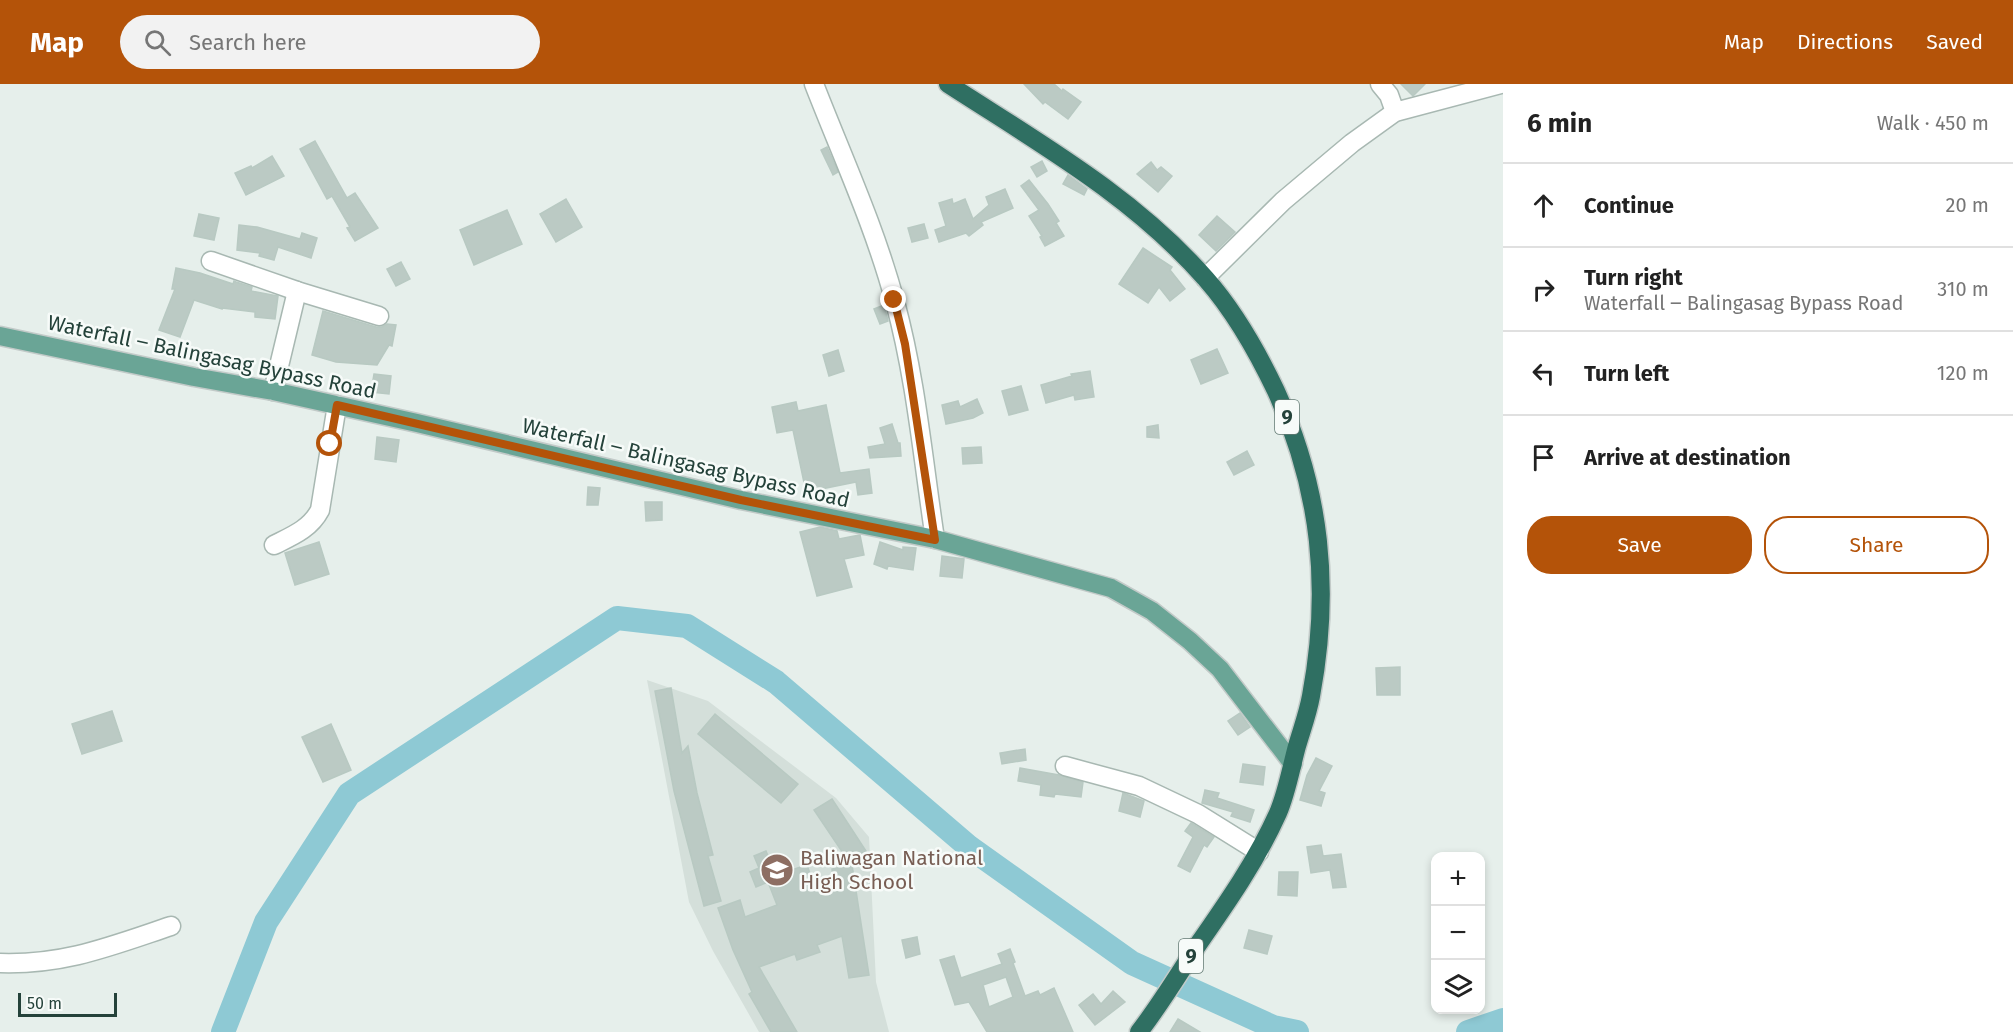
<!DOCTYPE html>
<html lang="en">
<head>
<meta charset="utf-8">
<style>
	body { margin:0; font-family:"Fira Sans",sans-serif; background:#f2f2f2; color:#222 }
	.controls { position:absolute; right:18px; bottom:18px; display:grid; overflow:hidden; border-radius:12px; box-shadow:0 3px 9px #0003 }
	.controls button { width:54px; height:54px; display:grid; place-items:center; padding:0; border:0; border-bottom:2px solid #e0e0e0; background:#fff; color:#222; font:30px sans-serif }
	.scale { position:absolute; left:18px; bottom:15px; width:99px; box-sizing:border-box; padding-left:6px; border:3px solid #24423a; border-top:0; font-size:16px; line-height:21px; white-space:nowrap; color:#24423a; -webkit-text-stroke:4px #f7fbf9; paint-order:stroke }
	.stop { position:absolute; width:18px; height:18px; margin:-14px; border:4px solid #b45309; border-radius:50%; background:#fff }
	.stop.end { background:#b45309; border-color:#fff; box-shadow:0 2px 6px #0008 }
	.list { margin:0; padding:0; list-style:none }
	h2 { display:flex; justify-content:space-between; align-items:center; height:78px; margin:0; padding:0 24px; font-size:26px }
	h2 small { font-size:20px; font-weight:400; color:#767676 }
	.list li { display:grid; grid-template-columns:39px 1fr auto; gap:18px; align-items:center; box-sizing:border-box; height:84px; padding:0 24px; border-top:2px solid #e0e0e0 }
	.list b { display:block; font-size:22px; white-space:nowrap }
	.list p { margin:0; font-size:20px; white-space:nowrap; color:#767676 }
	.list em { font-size:20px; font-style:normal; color:#767676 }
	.actions { display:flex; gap:12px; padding:18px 24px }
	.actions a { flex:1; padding:14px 0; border:2px solid #b45309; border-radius:24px; text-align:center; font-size:21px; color:#b45309 }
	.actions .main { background:#b45309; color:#fff }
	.icon { flex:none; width:33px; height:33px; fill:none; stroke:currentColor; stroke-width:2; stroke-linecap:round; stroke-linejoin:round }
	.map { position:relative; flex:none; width:1503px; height:948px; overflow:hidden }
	header { display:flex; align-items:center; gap:36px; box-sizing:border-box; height:84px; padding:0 30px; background:#b45309; color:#fff }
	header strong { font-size:28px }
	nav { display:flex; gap:33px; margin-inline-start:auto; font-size:21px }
	.search { width:420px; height:54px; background:#f2f2f2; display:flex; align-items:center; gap:15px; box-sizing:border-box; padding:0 21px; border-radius:33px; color:#767676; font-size:22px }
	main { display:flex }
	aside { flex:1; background:#fff }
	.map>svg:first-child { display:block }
</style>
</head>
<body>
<header>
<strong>Map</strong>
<div class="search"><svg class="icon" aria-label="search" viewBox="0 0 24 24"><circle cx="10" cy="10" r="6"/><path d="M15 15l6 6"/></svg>Search here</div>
<nav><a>Map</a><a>Directions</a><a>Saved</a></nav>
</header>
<main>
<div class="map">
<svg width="1503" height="948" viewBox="0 0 1503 948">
	<rect width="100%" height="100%" fill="#e6efeb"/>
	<polygon fill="#d4dfda" points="647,596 708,617 836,714 869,753 876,898 889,948 759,948 713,867 689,818"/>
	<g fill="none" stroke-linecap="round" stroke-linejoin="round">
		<g stroke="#8ec9d4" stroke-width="24">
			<polyline points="223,948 266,838 349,710 617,534 687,542 776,598 969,763 1132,879 1273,943 1297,948"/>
			<polyline points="1468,948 1503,936"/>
		</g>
	</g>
	<g fill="#bbcac4" stroke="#b8c9c2" stroke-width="1.5" fill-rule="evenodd">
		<polygon points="1024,0 1054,0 1062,7 1063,5 1081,18 1068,35 1045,18 1043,20"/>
		<polygon points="1401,0 1425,0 1413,12"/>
		<polygon points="315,57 347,114 355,109 378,144 355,157 347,144 350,143 332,112 327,115 300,65"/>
		<polygon points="827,63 838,88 833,91 821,66"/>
		<polygon points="272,72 284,92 246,111 235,89 251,82 252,84"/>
		<polygon points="1042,77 1047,87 1037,93 1031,83"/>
		<polygon points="1151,78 1157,86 1161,83 1172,92 1158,108 1137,90"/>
		<polygon points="1068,91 1087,105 1084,111 1063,100"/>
		<polygon points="1029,96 1048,120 1059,137 1056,139 1064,152 1045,162 1040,153 1042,152 1029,132 1039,126 1021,102"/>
		<polygon points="1005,105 1013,124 981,138 983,141 969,152 966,149 939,158 935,146 946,142 939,119 952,115 953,120 965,115 973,135 989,121 986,113"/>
		<polygon points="566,115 582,143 556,158 540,130"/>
		<polygon points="507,126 522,160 474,181 460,146"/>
		<polygon points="199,130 219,134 214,156 194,152"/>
		<polygon points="1217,132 1235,148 1216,167 1199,151"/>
		<polygon points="924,140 928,154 912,158 908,144"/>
		<polygon points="239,141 257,143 300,155 302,149 317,154 311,174 278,163 274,176 259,172 260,169 237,166"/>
		<polygon points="1143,164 1172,183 1170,186 1185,205 1170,217 1159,203 1148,219 1119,200"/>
		<polygon points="401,178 410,195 396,202 387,185"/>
		<polygon points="176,184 200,189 233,200 234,197 236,198 252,203 251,207 278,212 275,235 255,233 255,228 222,224 222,225 194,216 180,253 159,246 175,205 172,205"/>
		<polygon points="884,221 888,237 880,240 874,225"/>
		<polygon points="323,227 376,243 382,243 387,240 396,241 392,262 389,261 377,281 336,278 312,271"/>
		<polygon points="1217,265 1228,289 1201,300 1191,276"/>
		<polygon points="838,266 844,287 829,292 823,271"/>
		<polygon points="1090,287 1094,313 1075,316 1074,311 1046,319 1041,301 1072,292 1071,290"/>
		<polygon points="374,290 391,292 389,310 371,308"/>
		<polygon points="1021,302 1028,326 1009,331 1002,307"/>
		<polygon points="977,315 983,329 973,334 946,340 942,321 958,317 960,323"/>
		<polygon points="796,318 798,327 826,321 840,389 869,385 872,409 858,411 856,398 806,408 793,346 777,349 772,323"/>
		<polygon points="892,340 898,359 900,359 901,372 870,374 868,363 885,360 880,344"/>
		<polygon points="1158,341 1159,354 1147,353 1147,343"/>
		<polygon points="377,353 399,356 396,378 375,375"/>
		<polygon points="981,363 982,379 963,380 962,364"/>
		<polygon points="1247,367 1254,381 1234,391 1227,378"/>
		<polygon points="588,403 600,404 598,421 587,421"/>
		<polygon points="645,418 662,418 662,436 646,437"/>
		<polygon points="820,443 837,447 839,455 860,451 864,471 844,475 852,503 817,512 800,448"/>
		<polygon points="319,458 329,490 295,501 285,469"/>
		<polygon points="880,458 903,466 903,463 916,464 913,486 888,482 887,485 874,480"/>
		<polygon points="942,472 964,475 962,494 940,492"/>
		<polygon points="1400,583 1400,611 1377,611 1376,584"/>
		<polygon points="671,604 682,669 688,662 697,709 713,771 708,772 721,817 704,822 674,707 655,607"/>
		<polygon points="112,627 122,657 82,670 72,640"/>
		<polygon points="1240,629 1250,643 1238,651 1228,637"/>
		<polygon points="715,630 798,700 781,719 698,650"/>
		<polygon points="331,640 351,686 323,698 302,653"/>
		<polygon points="1025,665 1026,676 1002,680 1000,669"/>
		<polygon points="1316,674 1332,682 1319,707 1325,709 1321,722 1300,716 1307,691"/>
		<polygon points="1243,680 1265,683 1263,701 1240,698"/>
		<polygon points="1020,684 1059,691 1083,698 1081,713 1055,710 1054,713 1040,711 1041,701 1018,697"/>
		<polygon points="1205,706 1219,709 1217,714 1254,726 1250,738 1231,732 1233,728 1202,719"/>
		<polygon points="1123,709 1144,717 1140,733 1119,727"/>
		<polygon points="832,715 866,767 849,778 814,726"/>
		<polygon points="1191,739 1214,753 1207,763 1204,761 1190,788 1178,782 1193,753 1185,747"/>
		<polygon points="1321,761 1323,772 1341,770 1346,803 1333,804 1330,786 1311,789 1307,763"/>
		<polygon points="766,767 776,791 807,781 816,807 834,800 832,785 852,781 869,891 849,894 842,852 817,861 820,868 797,876 795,870 759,883 797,948 771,948 749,910 752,908 733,866 718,824 740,816 745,833 777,821 768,798 756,803 750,788 759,784 754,772"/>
		<polygon points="1279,788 1298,788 1297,812 1278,811"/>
		<polygon points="1249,846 1272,852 1267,870 1244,864"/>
		<polygon points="917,853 920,870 906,874 902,856"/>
		<path d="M1010 865 1015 878 1013 879 1025 912 1038 907 1040 911 1054 904 1073 948H987L969 918 955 921 940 876 954 872 961 894 1002 880 998 870ZM1006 893 1013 913 989 923 983 901Z"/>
		<polygon points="1113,907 1125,918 1095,941 1079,921 1093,910 1101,920"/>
		<polygon points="1178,935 1200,948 1170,948"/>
	</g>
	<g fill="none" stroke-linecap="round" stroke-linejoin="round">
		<defs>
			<g id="minor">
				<path d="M814 0C842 72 875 143 895 218 916 295 923 376 935 455"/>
				<polyline points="1380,0 1389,11 1395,28"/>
				<polyline points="211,177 297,207 379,232"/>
				<polyline points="1205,194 1283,117 1352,59 1395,28 1501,0"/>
				<polyline points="273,307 297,207"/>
				<path d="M274 461C292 452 310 445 320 426L337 321"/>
				<polyline points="1065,682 1139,702 1198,730 1259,768"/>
				<path d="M0 879C65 881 111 862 171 842"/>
			</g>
			<polyline id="major" points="0,252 194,293 273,307 417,339 741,416 935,455 1111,504 1152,527 1190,557 1220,585 1293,680"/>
			<path id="highway" d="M948 0C1039 59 1133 112 1206 195 1235 228 1257 267 1276 307 1321 406 1331 505 1311 612 1308 629 1302 645 1297 662 1291 684 1287 708 1278 729 1257 776 1227 819 1197 862 1178 891 1160 921 1139 948"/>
		</defs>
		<use href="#minor" stroke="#a8b8b2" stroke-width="21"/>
		<use href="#major" stroke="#c2cac8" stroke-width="21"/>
		<use href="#highway" stroke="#c2cac8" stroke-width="21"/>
		<use href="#minor" stroke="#fff" stroke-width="18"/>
		<use href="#major" stroke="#6aa596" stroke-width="18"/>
		<use href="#highway" stroke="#2f6f62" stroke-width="18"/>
	</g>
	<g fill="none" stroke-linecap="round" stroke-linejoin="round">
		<polyline stroke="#b45309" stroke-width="8" points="330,360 337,321 741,416 935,456 905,260 894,216"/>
	</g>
	<defs>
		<symbol id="school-disc" viewBox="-11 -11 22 22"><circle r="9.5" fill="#8d6e63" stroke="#f7fbf9"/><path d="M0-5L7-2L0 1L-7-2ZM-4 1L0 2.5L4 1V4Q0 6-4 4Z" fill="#fff"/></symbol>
	</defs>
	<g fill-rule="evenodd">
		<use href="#school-disc" x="758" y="767" width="38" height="38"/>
	</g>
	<g text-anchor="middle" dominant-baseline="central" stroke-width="5" stroke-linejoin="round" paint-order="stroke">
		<g fill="#f7fbf9" stroke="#637a73" stroke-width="1.5">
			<rect x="1275" y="316" width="24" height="34" rx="4.5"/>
			<rect x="1179" y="855" width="24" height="34" rx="4.5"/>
		</g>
		<g font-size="20" font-weight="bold" fill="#24423a">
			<text x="1287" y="333">9</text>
			<text x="1191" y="872">9</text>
		</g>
		<g font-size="21" fill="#24423a" stroke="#f7fbf9">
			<text transform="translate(212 273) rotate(12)">Waterfall ‒ Balingasag Bypass Road</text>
			<text transform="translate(686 379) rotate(13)">Waterfall ‒ Balingasag Bypass Road</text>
		</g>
		<g font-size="21" fill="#785e54" stroke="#f7fbf9" text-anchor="start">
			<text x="800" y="774">Baliwagan National<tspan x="800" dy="24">High School</tspan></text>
		</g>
	</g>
</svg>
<div class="controls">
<button>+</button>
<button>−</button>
<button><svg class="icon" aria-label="layers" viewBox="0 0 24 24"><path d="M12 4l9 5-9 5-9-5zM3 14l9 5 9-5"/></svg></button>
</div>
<div class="scale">50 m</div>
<div class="stop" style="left:330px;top:360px"></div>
<div class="stop end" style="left:894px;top:216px"></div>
</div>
<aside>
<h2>6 min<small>Walk · 450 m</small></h2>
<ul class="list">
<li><svg class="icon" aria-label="ahead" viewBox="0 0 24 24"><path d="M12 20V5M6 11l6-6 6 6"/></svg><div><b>Continue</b></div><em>20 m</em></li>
<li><svg class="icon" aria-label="right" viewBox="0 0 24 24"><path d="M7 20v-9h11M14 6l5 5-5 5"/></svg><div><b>Turn right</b><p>Waterfall ‒ Balingasag Bypass Road</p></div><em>310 m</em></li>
<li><svg class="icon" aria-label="left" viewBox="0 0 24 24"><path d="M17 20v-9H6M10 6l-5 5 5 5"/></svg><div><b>Turn left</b></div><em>120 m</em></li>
<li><svg class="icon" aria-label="arrive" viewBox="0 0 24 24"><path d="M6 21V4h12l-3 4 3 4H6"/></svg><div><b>Arrive at destination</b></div></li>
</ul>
<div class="actions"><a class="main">Save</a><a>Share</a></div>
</aside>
</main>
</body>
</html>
